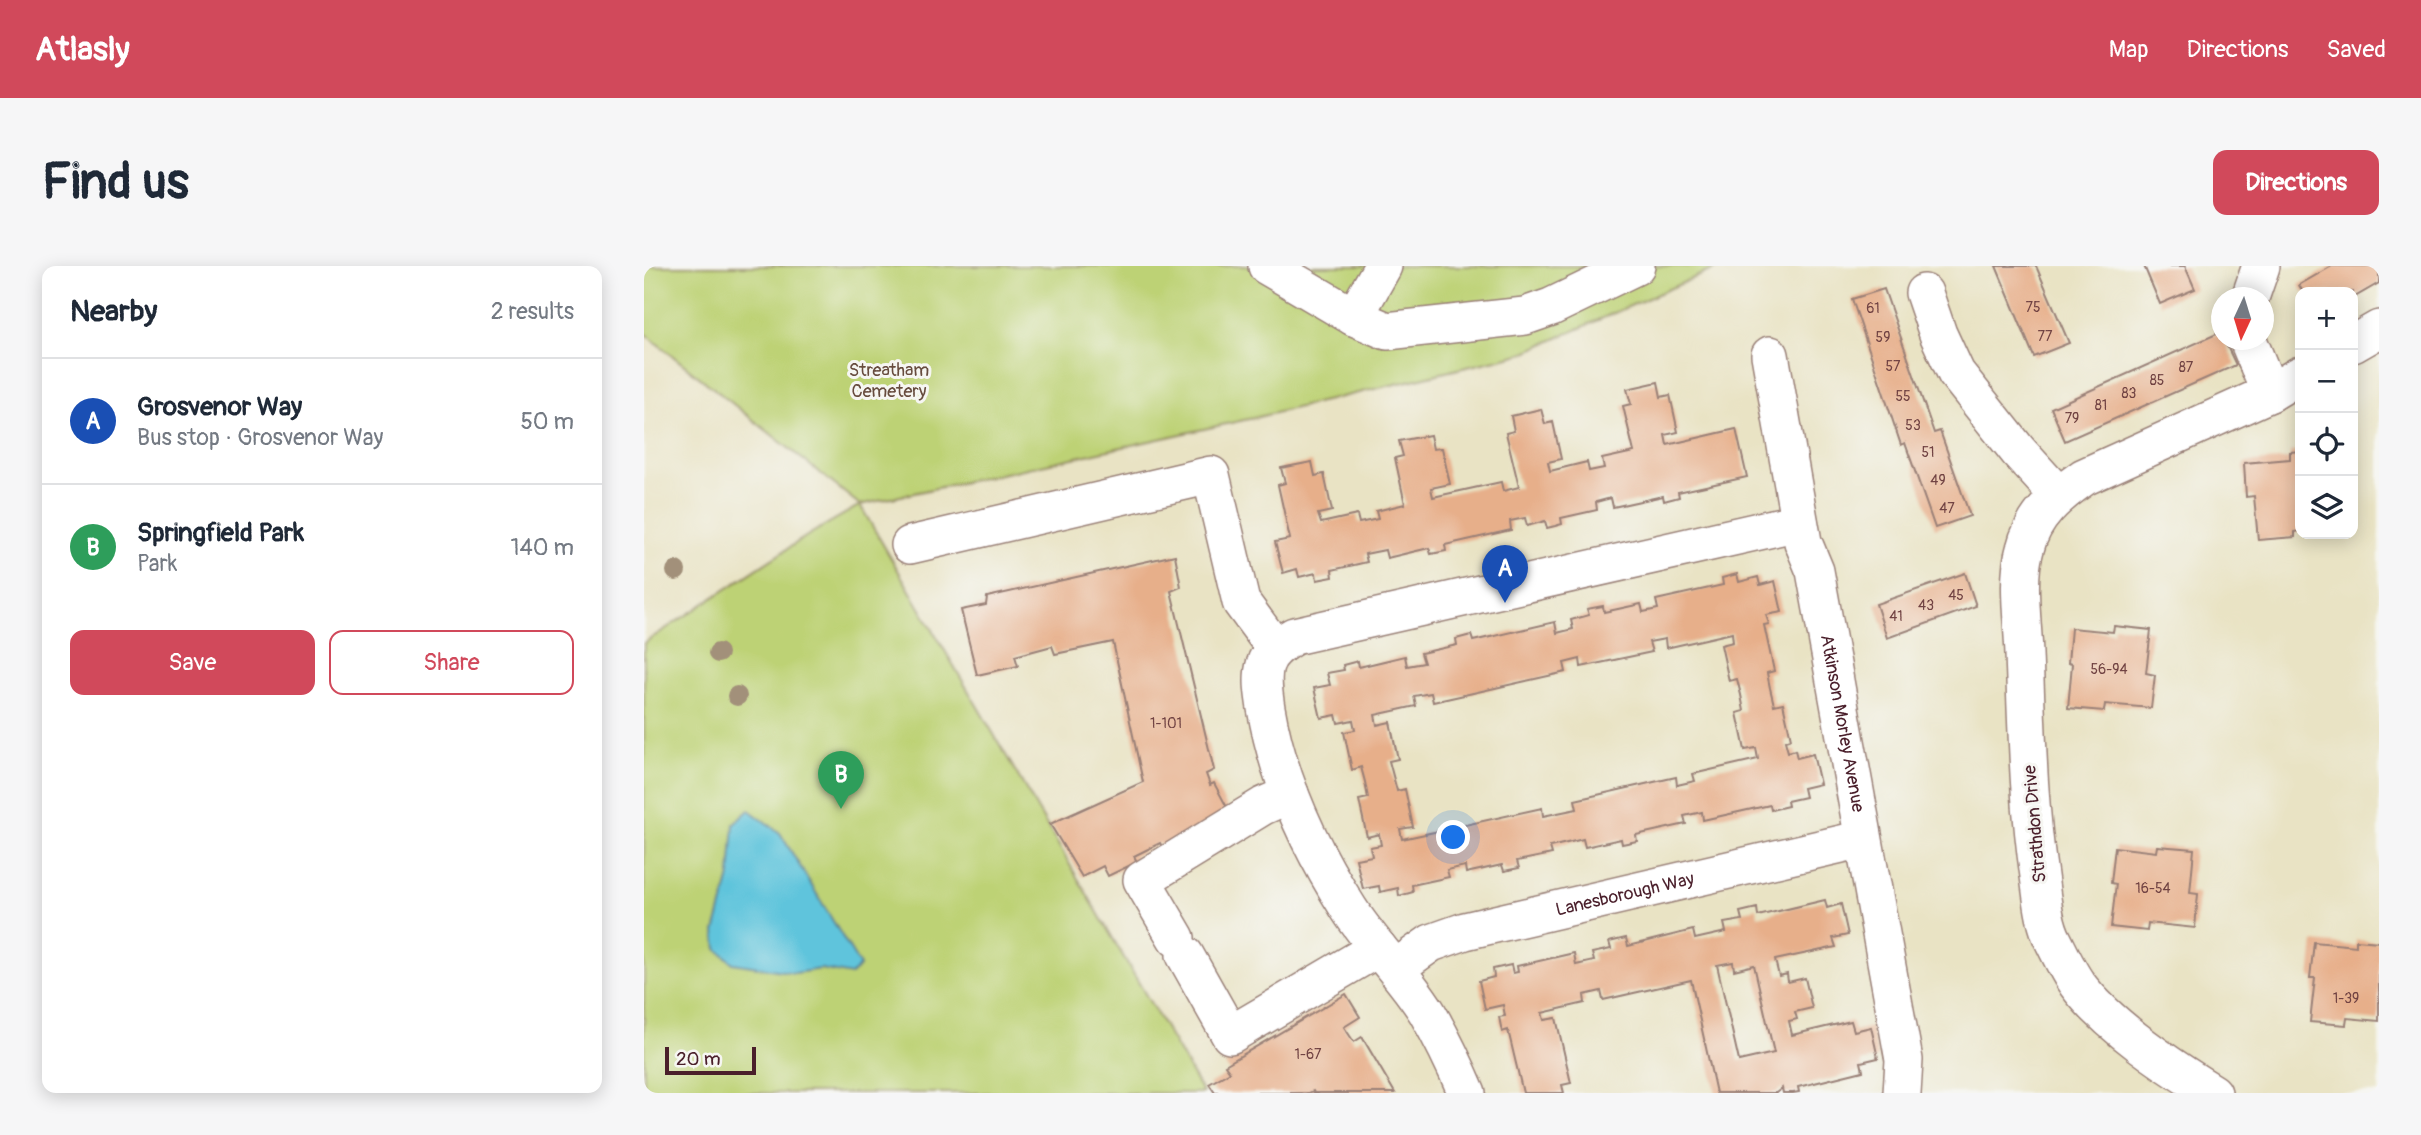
<!DOCTYPE html>
<html lang="en">
<head>
<meta charset="utf-8">
<style>
	body { margin:0; font-family:Pangolin,sans-serif; background:#f6f6f7; color:#1f2937 }
	.controls { position:absolute; right:21px; top:21px; display:grid; overflow:hidden; border-radius:14px; box-shadow:0 4px 18px #0003 }
	.controls button { width:63px; height:63px; display:grid; place-items:center; padding:0; border:0; border-bottom:2px solid #e0e1e3; background:#fff; color:#1f2937; font:35px sans-serif }
	.compass { position:absolute; left:1567px; top:21px; width:63px; height:63px; border-radius:50%; background:#fff; box-shadow:0 4px 18px #0003; rotate:184deg }
	.scale { position:absolute; left:21px; bottom:18px; width:91px; box-sizing:border-box; padding-left:7px; border:4px solid #4a1f2b; border-top:0; font-size:19px; line-height:24px; white-space:nowrap; color:#4a1f2b; -webkit-text-stroke:5px #f6f6f2; paint-order:stroke }
	.you { position:absolute; left:810px; top:572px; width:24px; height:24px; margin:-18px; border:5px solid #fff; border-radius:50%; background:#1a73e8; box-shadow:0 0 0 10px #1a73e833 }
	.badge { display:grid; place-items:center; width:46px; height:46px; border-radius:50%; background:#d1495b; color:#fff; font-size:23px; font-weight:700 }
	.pin { position:absolute; translate:-50% -58px; filter:drop-shadow(0 2px 4px #0008) }
	.pin::after { content:''; position:absolute; top:37px; width:24px; height:21px; background:inherit; clip-path:polygon(0 0,100% 0,50% 100%) }
	.list { margin:0; padding:0; list-style:none }
	h2 { display:flex; justify-content:space-between; align-items:center; height:91px; margin:0; padding:0 28px; font-size:30px }
	h2 small { font-size:23px; font-weight:400; color:#747a83 }
	.list li { display:grid; grid-template-columns:46px 1fr auto; gap:21px; align-items:center; box-sizing:border-box; height:126px; padding:0 28px; border-top:2px solid #e0e1e3 }
	.list b { display:block; font-size:26px; white-space:nowrap }
	.list p { margin:0; font-size:23px; white-space:nowrap; color:#747a83 }
	.list em { font-size:23px; font-style:normal; color:#747a83 }
	.actions { display:flex; gap:14px; padding:21px 28px }
	.actions a { flex:1; padding:16px 0; border:2px solid #d1495b; border-radius:14px; text-align:center; font-size:24px; color:#d1495b }
	.actions .main { background:#d1495b; color:#fff }
	.icon { flex:none; width:38px; height:38px; fill:none; stroke:currentColor; stroke-width:2; stroke-linecap:round; stroke-linejoin:round }
	.map { position:relative; flex:none; width:1735px; height:827px; overflow:hidden; border-radius:14px }
	header { display:flex; align-items:center; gap:42px; box-sizing:border-box; height:98px; padding:0 35px; background:#d1495b; color:#fff }
	header strong { font-size:33px }
	nav { display:flex; gap:38px; margin-inline-start:auto; font-size:24px }
	.intro { display:flex; align-items:center; justify-content:space-between; box-sizing:border-box; height:168px; padding:0 42px }
	h1 { margin:0; font-size:49px }
	.button { padding:18px 32px; border-radius:14px; background:#d1495b; color:#fff; font-size:24px; font-weight:700 }
	main { display:flex; gap:42px; padding:0 42px }
	aside { flex:1; background:#fff; border-radius:14px; box-shadow:0 4px 18px #0003 }
	.map>svg:first-child { display:block }
</style>
</head>
<body>
<header>
<strong>Atlasly</strong>
<nav><a>Map</a><a>Directions</a><a>Saved</a></nav>
</header>
<div class="intro"><h1>Find us</h1><a class="button">Directions</a></div>
<main>
<aside>
<h2>Nearby<small>2 results</small></h2>
<ul class="list">
<li><span class="badge" style="background:#1a4fb4">A</span><div><b>Grosvenor Way</b><p>Bus stop · Grosvenor Way</p></div><em>50 m</em></li>
<li><span class="badge" style="background:#2e9e5b">B</span><div><b>Springfield Park</b><p>Park</p></div><em>140 m</em></li>
</ul>
<div class="actions"><a class="main">Save</a><a>Share</a></div>
</aside>
<div class="map">
<svg width="1735" height="827" viewBox="0 0 1735 827">
	<rect width="100%" height="100%" fill="#f6f6f2"/>
	<filter id="ink" filterUnits="userSpaceOnUse"><feTurbulence type="fractalNoise" baseFrequency=".0143" numOctaves="2"/><feDisplacementMap in="SourceGraphic" scale="14" xChannelSelector="R" yChannelSelector="G"/><feConvolveMatrix kernelMatrix="1 2 1 2 8 2 1 2 1" color-interpolation-filters="sRGB"/></filter>
	<filter id="wash" filterUnits="userSpaceOnUse"><feTurbulence type="fractalNoise" baseFrequency=".00686" numOctaves="4" result="noise"/><feDisplacementMap in="SourceGraphic" scale="28" xChannelSelector="R" yChannelSelector="G"/><feGaussianBlur stdDeviation="1.57" result="paint"/><feColorMatrix in="noise" values="0 0 0 0 0 0 0 0 0 0 0 0 0 0 0 0 0 1.4 0 .05"/><feComposite in="paint" operator="in"/></filter>
	<g filter="url(#wash)">
		<rect width="100%" height="100%" fill="#e9e3c4"/>
		<polygon fill="#bdd275" stroke="#847850" stroke-width="2" points="0,0 1077,0 877,88 614,151 216,239 559,827 0,827 0,377 166,268 216,239 0,67"/>
		<polygon fill="#5ec4dc" stroke="#547284" stroke-width="2" points="105,544 136,567 216,700 207,709 177,703 151,707 89,697 73,683 71,666 86,610 90,558"/>
		<g id="blocks">
			<g fill="#e7af8a" fill-rule="evenodd">
				<polygon points="1352,0 1392,0 1425,77 1390,91"/>
				<polygon points="1500,0 1541,0 1551,23 1516,38"/>
				<polygon points="1688,0 1735,0 1735,17 1709,32 1709,26 1659,26 1655,19"/>
				<polygon points="1240,23 1290,167 1296,165 1326,250 1291,262 1261,177 1257,179 1208,33"/>
				<polygon points="1577,66 1577,74 1580,74 1592,99 1421,175 1407,142"/>
				<polygon points="1014,116 1017,131 1026,129 1034,166 1021,169 1023,179 1092,163 1103,211 1034,226 1035,231 1020,235 1019,230 969,241 967,232 952,236 953,244 917,252 918,258 911,260 903,262 901,255 883,260 881,252 866,255 867,264 801,279 802,285 787,288 785,282 743,292 741,284 721,288 723,296 688,304 689,311 673,314 672,307 655,311 653,303 639,307 631,276 646,273 634,219 641,217 637,202 668,196 671,210 680,208 688,245 674,248 677,257 713,249 715,257 734,253 732,245 761,238 751,192 759,190 755,175 786,169 789,183 798,182 806,218 787,222 789,231 857,216 859,225 875,221 862,167 870,165 867,150 897,143 901,158 909,156 917,193 904,196 906,205 943,196 945,205 960,202 958,193 990,186 979,140 987,138 983,123"/>
				<polygon points="1656,185 1656,265 1651,266 1651,271 1614,274 1610,230 1602,231 1600,197 1646,193 1646,186"/>
				<polygon points="531,289 537,321 527,325 570,504 562,508 566,519 570,517 585,545 519,582 516,577 490,590 493,596 464,610 459,600 438,611 406,558 499,516 469,376 411,388 408,380 371,390 374,400 333,409 317,344 342,339 343,331"/>
				<polygon points="1321,307 1332,340 1243,372 1232,338"/>
				<path d="M1093 308 1095 316 1114 311 1116 319 1131 315 1138 346 1122 349 1125 358 1120 359 1130 405 1123 407 1126 422 1130 439 1139 437 1147 473 1141 475 1144 486 1151 484 1153 492 1169 488 1176 518 1159 522 1161 531 1143 535 1144 540 1127 544 1126 539 1059 554 1058 546 1040 550 1042 558 992 569 993 575 978 578 977 573 941 581 939 573 923 577 906 581 908 588 873 595 875 602 860 605 858 599 822 607 821 600 803 604 805 611 768 619 769 626 755 630 754 622 736 626 735 620 719 623 712 593 728 590 726 581 737 579 735 568 723 571 715 534 724 532 721 516 717 501 708 504 700 466 711 464 709 454 694 457 692 449 677 452 670 422 686 419 683 407 700 404 699 399 714 395 715 401 761 390 763 400 780 397 777 387 813 379 812 373 827 369 829 375 911 356 913 367 929 363 927 354 945 349 943 343 959 340 960 346 997 338 999 346 1014 343 1012 334 1079 319 1078 312ZM1088 367 1089 376 1077 379 1085 415 1093 413 1097 429 1100 445 1093 447 1101 484 1112 482 1114 493 1049 508 1051 515 1033 519 1032 511 931 534 933 543 899 550 898 542 812 561 814 569 796 573 795 565 758 573 756 563 769 561 761 523 753 525 745 495 754 493 746 456 733 459 731 449 772 440 770 430 787 427 789 436 922 406 920 397 936 393 937 401 1008 386 1005 376 1021 373 1022 382Z"/>
				<polygon points="1470,360 1507,364 1502,407 1511,409 1507,442 1461,438 1460,445 1424,442 1428,398 1424,397 1427,362 1469,366"/>
				<polygon points="1513,580 1550,583 1546,627 1554,628 1551,662 1504,657 1503,665 1467,661 1472,618 1467,617 1471,581 1512,586"/>
				<path d="M1181 634 1183 642 1197 638 1204 669 1189 672 1192 681 1131 694 1135 710 1143 708 1144 716 1161 712 1168 742 1151 746 1153 753 1145 755 1148 769 1207 755 1210 765 1227 761 1234 792 1217 796 1219 805 1154 821 1155 826 1149 827H1139L1138 822 1132 827H1072L1047 714 959 734 957 725 940 729 941 737 898 747 900 754 912 752 927 817 918 819 920 827H879L864 764 858 766 855 751 861 750 859 739 841 743 835 715 850 711 849 703 867 699 869 707 874 706 873 700 930 687 932 699 950 695 948 687 967 683 965 676 982 672 984 680 1049 664 1051 673 1082 666 1080 657 1098 654 1096 646 1113 642 1114 650ZM1089 696 1090 704 1110 699 1130 787 1095 795 1073 699Z"/>
				<polygon points="1712,674 1735,676 1735,755 1703,752 1702,759 1666,756 1671,712 1666,712 1670,676 1712,680"/>
				<polygon points="702,728 716,751 700,761 710,776 718,771 751,827 670,827 669,825 665,827 571,827 565,818 586,806 581,799"/>
			</g>
		</g>
	</g>
	<g filter="url(#ink)">
		<use href="#blocks" fill-opacity="0" stroke="#9a8178" stroke-width="2"/>
		<g fill="none" stroke-linecap="round" stroke-linejoin="round">
			<defs>
				<g id="minor">
					<polyline points="623,0 710,51 739,0"/>
					<polyline points="1280,27 1294,68 1312,107 1374,185 1404,218 1416,228"/>
					<polyline points="1606,32 1617,0"/>
					<polyline points="710,51 743,65 881,50 907,41 992,0"/>
					<polyline points="1604,74 1626,127"/>
					<polyline points="1709,78 1735,63"/>
					<path id="s1" d="M1126 89 1159 276 1171 305 1260 794 1258 827"/>
					<polyline points="266,279 567,209 597,336 631,382"/>
					<polyline points="532,672 498,614 619,540 646,528"/>
					<polyline points="541,689 586,769 734,682"/>
					<path id="s2" d="M752 702 787 677 821 665 1219 573"/>
					<path d="M823 827C811 799 798 772 783 746 760 709 728 679 705 643 666 582 634 513 622 442 620 429 617 412 621 399 625 385 638 377 650 370L1155 256"/>
					<path d="M1569 827C1525 800 1464 760 1433 718 1424 705 1417 690 1410 676 1400 658 1398 631 1395 610 1384 536 1383 462 1380 388 1379 356 1372 313 1381 283 1389 250 1414 229 1440 211L1626 127 1656 109"/>
				</g>
			</defs>
			<use href="#minor" stroke="#9a8178" stroke-width="40"/>
			<use href="#minor" stroke="#fff" stroke-width="37"/>
		</g>
		<g fill="#a2907a">
			<circle cx="32" cy="305" r="10"/>
			<circle cx="74" cy="387" r="10"/>
			<circle cx="93" cy="430" r="10"/>
		</g>
	</g>
	<g text-anchor="middle" dominant-baseline="central" stroke-width="6" stroke-linejoin="round" paint-order="stroke">
		<g font-size="14" fill="#714343">
			<text x="1389" y="41">75</text>
			<text x="1229" y="42">61</text>
			<text x="1401" y="70">77</text>
			<text x="1239" y="71">59</text>
			<text x="1249" y="100">57</text>
			<text x="1542" y="101">87</text>
			<text x="1513" y="114">85</text>
			<text x="1485" y="127">83</text>
			<text x="1259" y="130">55</text>
			<text x="1457" y="139">81</text>
			<text x="1428" y="152">79</text>
			<text x="1269" y="159">53</text>
			<text x="1284" y="186">51</text>
			<text x="1294" y="214">49</text>
			<text x="1303" y="242">47</text>
			<text x="1312" y="329">45</text>
			<text x="1282" y="339">43</text>
			<text x="1252" y="350">41</text>
			<text x="1465" y="403">56-94</text>
			<text x="522" y="457">1-101</text>
			<text x="1509" y="622">16-54</text>
			<text x="1702" y="732">1-39</text>
			<text x="664" y="788">1-67</text>
		</g>
		<g font-size="18" fill="#674c3e" stroke="#f6f6f2">
			<text x="245" y="104">Streatham<tspan x="245" dy="21">Cemetery</tspan></text>
		</g>
		<g font-size="18" fill="#4a1f2b" stroke="#f6f6f2">
			<text stroke="none"><textPath href="#s1" startOffset="376">Atkinson Morley Avenue</textPath></text>
			<text transform="translate(1391 558) rotate(-95)">Strathdon Drive</text>
			<text stroke="none"><textPath href="#s2" startOffset="243">Lanesborough Way</textPath></text>
		</g>
	</g>
</svg>
<div class="controls">
<button>+</button>
<button>−</button>
<button><svg class="icon" aria-label="locate" viewBox="0 0 24 24"><circle cx="12" cy="12" r="6"/><path d="M12 2v4M12 18v4M2 12h4M18 12h4"/></svg></button>
<button><svg class="icon" aria-label="layers" viewBox="0 0 24 24"><path d="M12 4l9 5-9 5-9-5zM3 14l9 5 9-5"/></svg></button>
</div>
<svg class="compass" viewBox="-18 -18 36 36"><path d="M0-13l5 13h-10z" fill="#e53935"/><path d="M0 13l5-13h-10z" fill="#747a83"/></svg>
<div class="scale">20 m</div>
<div class="you"></div>
<div class="pin badge" style="left:861px;top:337px;background:#1a4fb4">A</div>
<div class="pin badge" style="left:197px;top:543px;background:#2e9e5b">B</div>
</div>
</main>
</body>
</html>
